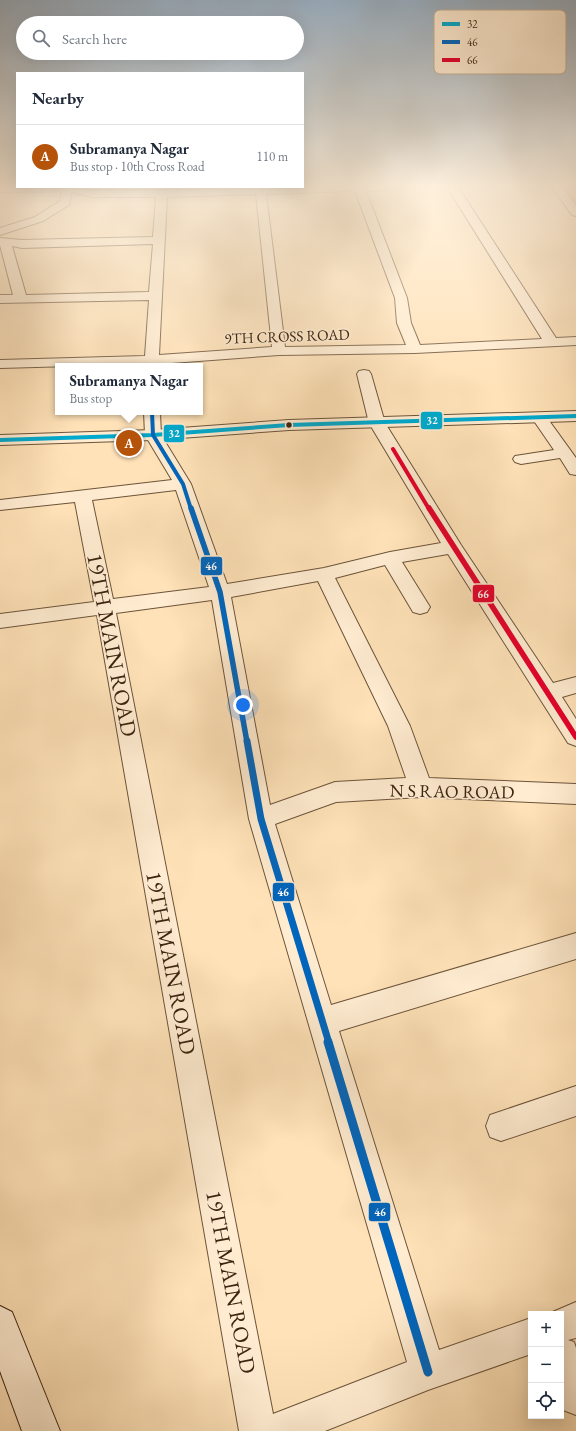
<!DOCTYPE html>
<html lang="en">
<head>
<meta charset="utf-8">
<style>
	body { margin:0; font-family:"EB Garamond",serif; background:#f6f6f7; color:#1f2937 }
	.controls { position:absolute; right:12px; bottom:12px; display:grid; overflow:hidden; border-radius:0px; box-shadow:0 4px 16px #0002 }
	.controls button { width:36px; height:36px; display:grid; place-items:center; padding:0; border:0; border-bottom:1px solid #e0e1e3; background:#fff; color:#1f2937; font:20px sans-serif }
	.you { position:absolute; left:243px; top:705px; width:14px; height:14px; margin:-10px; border:3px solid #fff; border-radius:50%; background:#1a73e8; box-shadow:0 0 0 6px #1a73e833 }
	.badge { display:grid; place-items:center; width:26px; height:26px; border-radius:50%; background:#b45309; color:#fff; font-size:13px; font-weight:700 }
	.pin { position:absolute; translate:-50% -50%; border:2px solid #fff; box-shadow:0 1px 4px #0006 }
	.popup { position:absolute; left:55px; top:363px; width:148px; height:52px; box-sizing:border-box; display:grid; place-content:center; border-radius:0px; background:#fff; filter:drop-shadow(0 1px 3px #0005); font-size:13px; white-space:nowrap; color:#747a83 }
	.popup b { font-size:15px; color:#1f2937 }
	.popup::after { content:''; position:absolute; left:50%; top:100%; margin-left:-8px; border:8px solid transparent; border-top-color:#fff }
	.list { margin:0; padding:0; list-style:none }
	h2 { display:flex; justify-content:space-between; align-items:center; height:52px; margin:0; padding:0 16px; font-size:17px }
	h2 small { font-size:13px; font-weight:400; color:#747a83 }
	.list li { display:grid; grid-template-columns:26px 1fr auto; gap:12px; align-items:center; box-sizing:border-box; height:64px; padding:0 16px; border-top:1px solid #e0e1e3 }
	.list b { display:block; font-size:15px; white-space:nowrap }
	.list p { margin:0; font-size:13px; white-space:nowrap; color:#747a83 }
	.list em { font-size:13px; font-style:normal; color:#747a83 }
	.icon { flex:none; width:22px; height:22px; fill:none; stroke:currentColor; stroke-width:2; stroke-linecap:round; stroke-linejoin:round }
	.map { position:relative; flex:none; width:576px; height:1431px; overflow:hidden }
	.search { position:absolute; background:#fff; box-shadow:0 4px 16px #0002; left:16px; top:16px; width:288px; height:44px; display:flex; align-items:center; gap:10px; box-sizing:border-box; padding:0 14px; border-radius:22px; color:#747a83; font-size:15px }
	.panel { position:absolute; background:#fff; box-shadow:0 4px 16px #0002; left:16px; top:72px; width:288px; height:116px; border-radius:0px }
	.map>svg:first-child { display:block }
</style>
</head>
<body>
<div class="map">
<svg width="576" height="1431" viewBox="0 0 576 1431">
	<rect width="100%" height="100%" fill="#ffe2b8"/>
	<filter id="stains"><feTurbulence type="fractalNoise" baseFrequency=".005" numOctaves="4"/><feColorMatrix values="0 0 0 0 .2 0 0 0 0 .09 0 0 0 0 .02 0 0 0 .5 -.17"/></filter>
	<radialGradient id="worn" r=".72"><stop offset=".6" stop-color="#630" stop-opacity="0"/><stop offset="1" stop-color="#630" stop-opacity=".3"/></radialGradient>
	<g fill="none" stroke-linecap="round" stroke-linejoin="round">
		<defs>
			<g id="minor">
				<path d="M0 187H79L92 191H162L255 187H390L385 190 366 191 407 298 411 323 420 345 542 339 447 187H458L556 338 576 337V345L415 353 279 355 158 364V366H144V364L0 368V360L145 356 149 300 0 303V295H13L0 245V238L22 240 153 237 156 197H92L72 192 69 205 43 221 0 235V228L35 217 60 201 62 191 0 192ZM355 191 395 298 397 323 406 345 285 347 266 194ZM256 194 272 347 159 355 167 197ZM153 244 149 292 26 295 12 246 22 248Z"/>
				<polygon points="552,187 563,187 576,205 576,216 572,215"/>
				<path d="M364 370 369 371 371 374 385 423 461 545 553 683 576 677V693L562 697 576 719V746L568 743 448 554 402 562 430 607 427 612 420 614 413 612 385 565 335 578 410 726 429 778 576 784V804L421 797 336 802 275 824 331 1005 576 933V959L339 1031 439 1350 531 1318V1354L428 1390 325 1431H239L97 615 0 628V614L94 602 75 502 0 510V500L172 480 145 435 144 412H160L161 435 191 484 227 584 324 568 390 552 441 543 369 423 357 374 359 371ZM176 490 209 587 113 599 92 500ZM318 581 388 726 406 778 335 782 270 805 231 597ZM212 600 249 819 407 1362 273 1414 116 613Z"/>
				<polygon points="540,413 545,415 576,458 576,475 570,474 560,458 521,464 515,462 513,459 515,456 554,450 532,418 535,415"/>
				<polygon points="576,1086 576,1116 501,1141 490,1137 486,1126 490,1115"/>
				<polygon points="576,1302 576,1338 568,1340 574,1342 576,1348 576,1415 563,1410 561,1405 561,1314 548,1314"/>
			</g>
			<polygon id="tertiary" points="576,411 576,421 289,430 153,440 0,445 0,435 153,430 289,420"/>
			<polygon id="secondary" points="0,1306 12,1312 60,1431 22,1431 0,1371"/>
		</defs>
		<use href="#minor" stroke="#6d543a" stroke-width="2"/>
		<use href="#tertiary" stroke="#6d543a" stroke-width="2"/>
		<use href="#secondary" stroke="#3c2410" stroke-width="2"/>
		<use href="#minor" fill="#ffecd1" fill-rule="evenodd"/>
		<use href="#tertiary" fill="#ffecd1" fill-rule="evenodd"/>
		<use href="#secondary" fill="#ffecd1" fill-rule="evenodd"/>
		<defs>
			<polyline id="bus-1" points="0,440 153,435 289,425 576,416"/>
			<polyline id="bus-2-far3" points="152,412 153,435 183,484 191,509"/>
			<polyline id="bus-2-far2" points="191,508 220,592 247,742"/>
			<polyline id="bus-2-far1" points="247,741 261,819 329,1043"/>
			<polyline id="bus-2" points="328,1042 428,1372"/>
			<polyline id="bus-3-far1" points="393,449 429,509"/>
			<polyline id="bus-3" points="429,508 576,737"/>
		</defs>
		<use href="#bus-1" stroke="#ffecd1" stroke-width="6"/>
		<use href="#bus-2-far3" stroke="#ffecd1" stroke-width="6"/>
		<use href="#bus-2-far2" stroke="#ffecd1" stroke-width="8"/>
		<use href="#bus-2-far1" stroke="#ffecd1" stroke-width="10"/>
		<use href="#bus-2" stroke="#ffecd1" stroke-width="12"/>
		<use href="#bus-3-far1" stroke="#ffecd1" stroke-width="6"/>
		<use href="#bus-3" stroke="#ffecd1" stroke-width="8"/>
		<use href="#bus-1" stroke="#00a9ce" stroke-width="4"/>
		<use href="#bus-2-far3" stroke="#0065bd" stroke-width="4"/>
		<use href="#bus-2-far2" stroke="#0065bd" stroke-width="5.5"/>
		<use href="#bus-2-far1" stroke="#0065bd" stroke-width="7"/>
		<use href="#bus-2" stroke="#0065bd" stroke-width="9"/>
		<use href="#bus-3-far1" stroke="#e4002b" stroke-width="4"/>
		<use href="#bus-3" stroke="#e4002b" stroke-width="5.5"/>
	</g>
	<linearGradient id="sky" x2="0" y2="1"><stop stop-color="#97acbe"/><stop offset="0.48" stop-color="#fff2df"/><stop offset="1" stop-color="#fff2df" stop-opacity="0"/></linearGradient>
	<rect width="576" height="388" fill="url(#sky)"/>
	<circle fill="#3c2410" stroke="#ffecd1" stroke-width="1.5" cx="289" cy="425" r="3.5"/>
	<g text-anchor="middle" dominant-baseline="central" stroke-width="3.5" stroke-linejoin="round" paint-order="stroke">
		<g font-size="15" fill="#3c2410" stroke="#ffecd1">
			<text transform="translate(287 336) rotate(-2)">9TH CROSS ROAD</text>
		</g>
		<g font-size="18" fill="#3c2410" stroke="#ffecd1">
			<text transform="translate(452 791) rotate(1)">N S RAO ROAD</text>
		</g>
		<g font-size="22" fill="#3c2410" stroke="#ffecd1">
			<text transform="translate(112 645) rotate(79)">19TH MAIN ROAD</text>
			<text transform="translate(171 963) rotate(79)">19TH MAIN ROAD</text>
			<text transform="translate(231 1282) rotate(79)">19TH MAIN ROAD</text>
		</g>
	</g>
	<rect x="434" y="10" width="132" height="64" rx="6" fill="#ffecd1" stroke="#c4b097" stroke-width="1"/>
	<rect x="442" y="22" width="18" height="4" fill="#00a9ce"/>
	<rect x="442" y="40" width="18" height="4" fill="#0065bd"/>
	<rect x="442" y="58" width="18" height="4" fill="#e4002b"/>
	<g font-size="11" fill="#3c2410">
		<text x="467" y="28">32</text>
		<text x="467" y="46">46</text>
		<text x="467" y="64">66</text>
	</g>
	<g stroke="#ffecd1" stroke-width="1.5">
		<rect x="420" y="411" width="23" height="19" rx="4" fill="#00a9ce"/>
		<rect x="163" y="424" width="22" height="19" rx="4" fill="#00a9ce"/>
		<rect x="200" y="556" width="23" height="20" rx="4" fill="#0065bd"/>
		<rect x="472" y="584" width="23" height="19" rx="4" fill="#e4002b"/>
		<rect x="272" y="882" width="23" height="20" rx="4" fill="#0065bd"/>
		<rect x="368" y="1202" width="23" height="20" rx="4" fill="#0065bd"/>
	</g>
	<g font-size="11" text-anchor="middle" font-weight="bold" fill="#fff">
		<text x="432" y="424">32</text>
		<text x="174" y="437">32</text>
		<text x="211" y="570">46</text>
		<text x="483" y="598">66</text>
		<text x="283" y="896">46</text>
		<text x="380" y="1216">46</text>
	</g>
	<rect width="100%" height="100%" filter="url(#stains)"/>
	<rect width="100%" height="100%" fill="url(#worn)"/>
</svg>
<div class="controls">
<button>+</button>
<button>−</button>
<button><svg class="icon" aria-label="locate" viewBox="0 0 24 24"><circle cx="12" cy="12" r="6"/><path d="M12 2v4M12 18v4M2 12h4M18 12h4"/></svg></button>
</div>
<div class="you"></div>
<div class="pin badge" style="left:129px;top:443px">A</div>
<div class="popup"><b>Subramanya Nagar</b>Bus stop</div>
<div class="search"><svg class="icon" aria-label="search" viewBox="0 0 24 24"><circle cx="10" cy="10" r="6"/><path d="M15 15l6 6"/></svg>Search here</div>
<section class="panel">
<h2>Nearby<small></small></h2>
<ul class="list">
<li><span class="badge">A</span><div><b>Subramanya Nagar</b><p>Bus stop · 10th Cross Road</p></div><em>110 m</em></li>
</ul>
</section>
</div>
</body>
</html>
